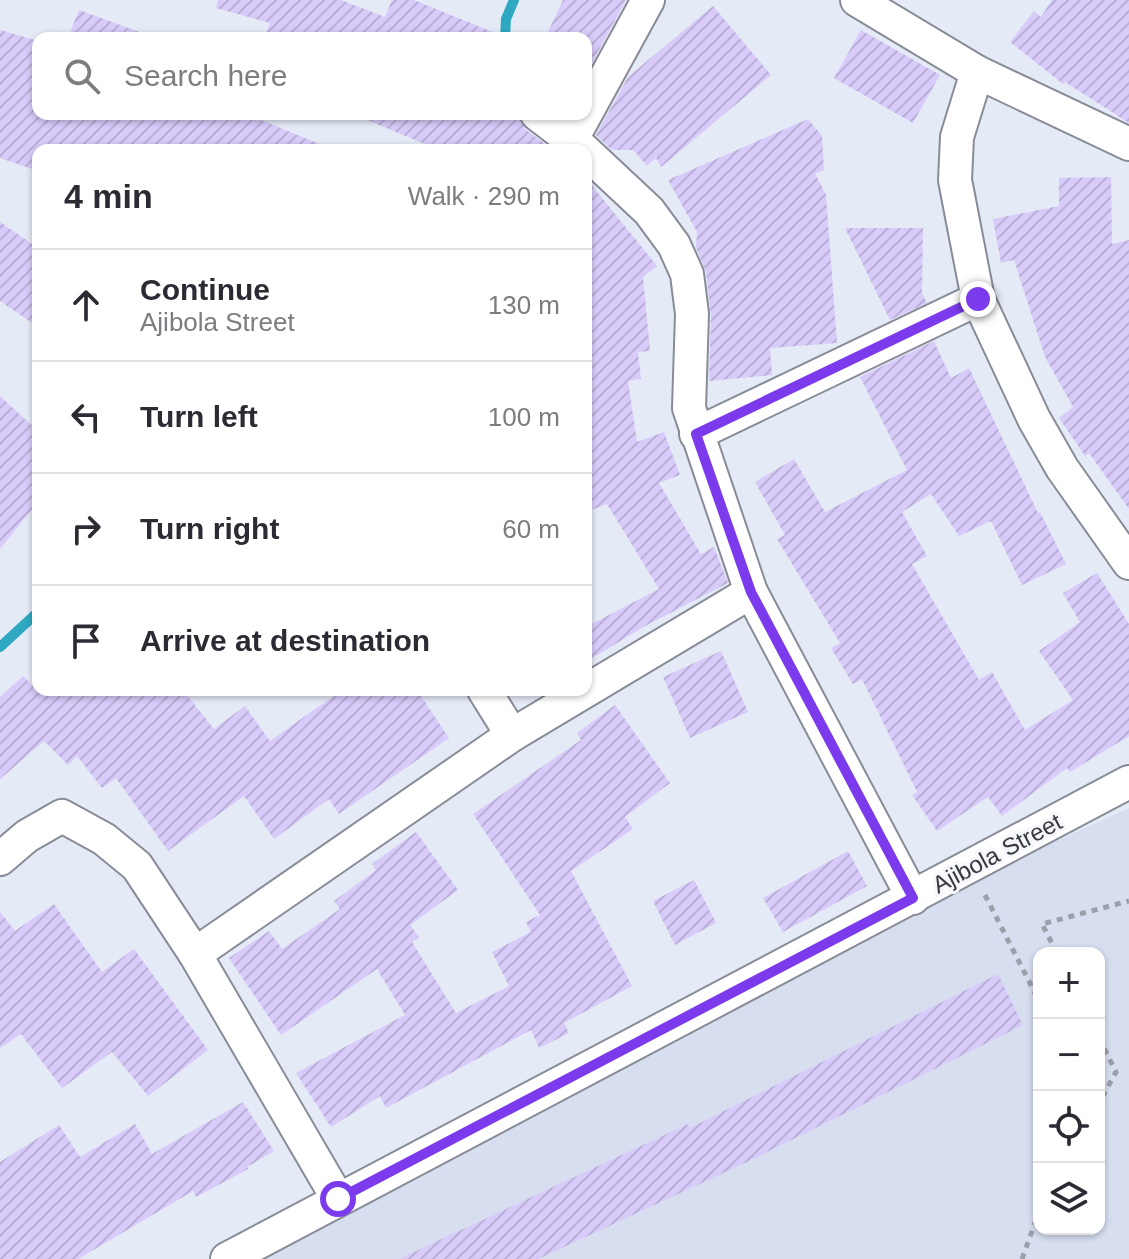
<!DOCTYPE html>
<html lang="en">
<head>
<meta charset="utf-8">
<style>
	body { margin:0; font-family:Helvetica,sans-serif; background:#f7f7f7; color:#2b2b33 }
	.controls { position:absolute; right:24px; bottom:24px; display:grid; overflow:hidden; border-radius:16px; box-shadow:0 2px 6px #0004 }
	.controls button { width:72px; height:72px; display:grid; place-items:center; padding:0; border:0; border-bottom:2px solid #e1e1e2; background:#fff; color:#2b2b33; font:40px sans-serif }
	.stop { position:absolute; width:24px; height:24px; margin:-18px; border:6px solid #7c3aed; border-radius:50%; background:#fff }
	.stop.end { background:#7c3aed; border-color:#fff; box-shadow:0 2px 8px #0008 }
	.list { margin:0; padding:0; list-style:none }
	h2 { display:flex; justify-content:space-between; align-items:center; height:104px; margin:0; padding:0 32px; font-size:34px }
	h2 small { font-size:26px; font-weight:400; color:#7c7c81 }
	.list li { display:grid; grid-template-columns:52px 1fr auto; gap:24px; align-items:center; box-sizing:border-box; height:112px; padding:0 32px; border-top:2px solid #e1e1e2 }
	.list b { display:block; font-size:30px; white-space:nowrap }
	.list p { margin:0; font-size:26px; white-space:nowrap; color:#7c7c81 }
	.list em { font-size:26px; font-style:normal; color:#7c7c81 }
	.icon { flex:none; width:44px; height:44px; fill:none; stroke:currentColor; stroke-width:2; stroke-linecap:round; stroke-linejoin:round }
	.map { position:relative; flex:none; width:1129px; height:1259px; overflow:hidden }
	.search { position:absolute; background:#fff; box-shadow:0 2px 6px #0004; left:32px; top:32px; width:560px; height:88px; display:flex; align-items:center; gap:20px; box-sizing:border-box; padding:0 28px; border-radius:16px; color:#7c7c81; font-size:30px }
	.panel { position:absolute; background:#fff; box-shadow:0 2px 6px #0004; left:32px; top:144px; width:560px; height:552px; border-radius:16px }
	.map>svg:first-child { display:block }
</style>
</head>
<body>
<div class="map">
<svg width="1129" height="1259" viewBox="0 0 1129 1259">
	<defs>
		<pattern id="building-hatch" width="6" height="6" patternUnits="userSpaceOnUse" patternTransform="scale(2)"><rect width="6" height="6" fill="#d8cbfa"/><path d="M-1 1l2-2M0 6l6-6M5 7l2-2" fill="none" stroke="#baafd7"/></pattern>
	</defs>
	<rect width="100%" height="100%" fill="#e5eaf7"/>
	<path fill="#d6def0" fill-rule="evenodd" d="M1129 808V1259H244L785 965ZM1039 953H1099V1229H1039Z"/>
	<g fill="none" stroke-linecap="round" stroke-linejoin="round">
		<g stroke="#2fa8c1" stroke-width="10">
			<polyline points="505,38 506,19 514,0"/>
			<polyline points="0,647 38,612"/>
		</g>
	</g>
	<g fill="url(#building-hatch)">
		<polygon points="218,0 341,0 385,17 392,0 414,0 505,37 264,38 270,23 216,8"/>
		<polygon points="563,0 626,0 586,74 586,38 545,38"/>
		<polygon points="1052,0 1129,0 1129,123 1065,82 1063,84 1010,42 1034,11 1041,17"/>
		<polygon points="713,6 771,75 661,167 656,158 647,166 633,150 612,150 596,135 628,77"/>
		<polygon points="79,10 148,35 147,38 68,38"/>
		<polygon points="0,30 38,41 38,114 247,114 334,150 38,150 38,171 0,158"/>
		<polygon points="861,30 940,75 913,123 834,78"/>
		<polygon points="353,114 518,114 525,129 553,150 439,150"/>
		<polygon points="808,119 822,136 824,170 815,173 826,195 837,343 770,348 772,375 709,381 711,315 706,272 696,247 697,232 668,180"/>
		<polygon points="1111,177 1112,244 1129,240 1129,509 1089,453 1085,456 1059,418 1073,407 1045,357 1014,260 1001,263 993,219 1059,206 1059,178"/>
		<polygon points="586,178 657,266 643,277 650,351 638,352 641,379 628,381 637,442 664,432 680,475 659,483 701,554 714,547 728,583 645,626 586,662 586,627 659,589 607,504 586,512"/>
		<polygon points="0,222 38,248 38,327 0,301"/>
		<polygon points="845,228 923,228 922,293 927,303 890,320"/>
		<polygon points="934,341 951,378 969,368 1038,513 1040,512 1066,564 1022,585 991,521 959,536 931,494 902,512 927,556 912,564 979,680 992,672 1025,730 1073,700 1039,651 1080,622 1063,593 1097,573 1129,624 1129,736 1070,772 1067,768 1002,816 988,797 937,831 912,795 917,792 862,679 853,684 831,648 840,643 777,539 785,535 755,482 794,459 825,512 907,470 860,377"/>
		<polygon points="0,396 38,431 38,502 0,549"/>
		<polygon points="721,651 748,712 690,738 663,677"/>
		<polygon points="23,676 36,690 183,690 214,729 245,706 270,741 342,690 417,690 449,738 339,814 329,799 274,839 244,796 168,851 116,778 102,788 77,756 68,765 44,741 0,779 0,697"/>
		<polygon points="615,705 670,783 625,817 633,829 571,871 632,986 564,1023 569,1033 539,1048 531,1030 386,1108 380,1096 331,1127 296,1073 405,1015 377,969 281,1035 229,958 269,931 282,949 340,909 334,901 376,870 372,864 416,832 458,890 410,925 419,937 412,942 456,1013 509,986 492,952 531,932 526,922 540,915 473,814 581,740 577,733"/>
		<polygon points="848,851 867,886 783,932 763,898"/>
		<polygon points="694,880 716,923 675,945 653,901"/>
		<polygon points="54,904 102,972 134,949 208,1050 148,1096 112,1052 62,1088 21,1034 0,1048 0,912 15,931"/>
		<polygon points="998,974 1023,1025 749,1161 538,1259 399,1259 688,1124 690,1128"/>
		<polygon points="243,1102 274,1151 247,1167 248,1169 196,1197 193,1191 78,1259 0,1259 0,1162 59,1125 80,1157 135,1124 152,1154"/>
	</g>
	<g fill="none" stroke-linecap="round" stroke-linejoin="round">
		<defs>
			<g id="minor">
				<polyline points="857,0 977,72 1129,144"/>
				<polyline points="977,72 957,137 955,180 978,299 1034,419 1062,468 1129,563"/>
				<polyline points="537,114 584,150"/>
				<polyline points="572,139 648,0"/>
				<polyline points="586,152 649,211 674,245 687,274 692,314 689,408 751,592 913,898"/>
				<polyline points="696,434 978,299"/>
				<polyline points="484,690 512,735"/>
				<polyline points="0,859 27,836 62,816 104,839 137,866 195,954 338,1199"/>
				<polyline points="195,954 512,735 751,592"/>
				<polyline points="227,1259 1129,782"/>
			</g>
		</defs>
		<use href="#minor" stroke="#888c98" stroke-width="36"/>
		<g stroke="#9b9fa9" stroke-width="5" stroke-dasharray="6 6" stroke-linecap="butt">
			<polyline points="985,895 1039,1001"/>
			<polyline points="1057,953 1042,924 1129,901"/>
			<polyline points="1099,1038 1116,1072 1099,1103"/>
			<polyline points="1022,1259 1039,1212"/>
		</g>
		<use href="#minor" stroke="#fff" stroke-width="32"/>
	</g>
	<g fill="none" stroke-linecap="round" stroke-linejoin="round">
		<polyline stroke="#7c3aed" stroke-width="10" points="338,1199 913,898 751,592 696,434 978,299"/>
	</g>
	<g text-anchor="middle" dominant-baseline="central" stroke-width="6" stroke-linejoin="round" paint-order="stroke">
		<g font-size="24" fill="#383a3f" stroke="#f5f7fd">
			<text transform="translate(997 853) rotate(-28)">Ajibola Street</text>
		</g>
	</g>
</svg>
<div class="controls">
<button>+</button>
<button>−</button>
<button><svg class="icon" aria-label="locate" viewBox="0 0 24 24"><circle cx="12" cy="12" r="6"/><path d="M12 2v4M12 18v4M2 12h4M18 12h4"/></svg></button>
<button><svg class="icon" aria-label="layers" viewBox="0 0 24 24"><path d="M12 4l9 5-9 5-9-5zM3 14l9 5 9-5"/></svg></button>
</div>
<div class="stop" style="left:338px;top:1199px"></div>
<div class="stop end" style="left:978px;top:299px"></div>
<div class="search"><svg class="icon" aria-label="search" viewBox="0 0 24 24"><circle cx="10" cy="10" r="6"/><path d="M15 15l6 6"/></svg>Search here</div>
<section class="panel">
<h2>4 min<small>Walk · 290 m</small></h2>
<ul class="list">
<li><svg class="icon" aria-label="ahead" viewBox="0 0 24 24"><path d="M12 20V5M6 11l6-6 6 6"/></svg><div><b>Continue</b><p>Ajibola Street</p></div><em>130 m</em></li>
<li><svg class="icon" aria-label="left" viewBox="0 0 24 24"><path d="M17 20v-9H6M10 6l-5 5 5 5"/></svg><div><b>Turn left</b></div><em>100 m</em></li>
<li><svg class="icon" aria-label="right" viewBox="0 0 24 24"><path d="M7 20v-9h11M14 6l5 5-5 5"/></svg><div><b>Turn right</b></div><em>60 m</em></li>
<li><svg class="icon" aria-label="arrive" viewBox="0 0 24 24"><path d="M6 21V4h12l-3 4 3 4H6"/></svg><div><b>Arrive at destination</b></div></li>
</ul>
</section>
</div>
</body>
</html>
